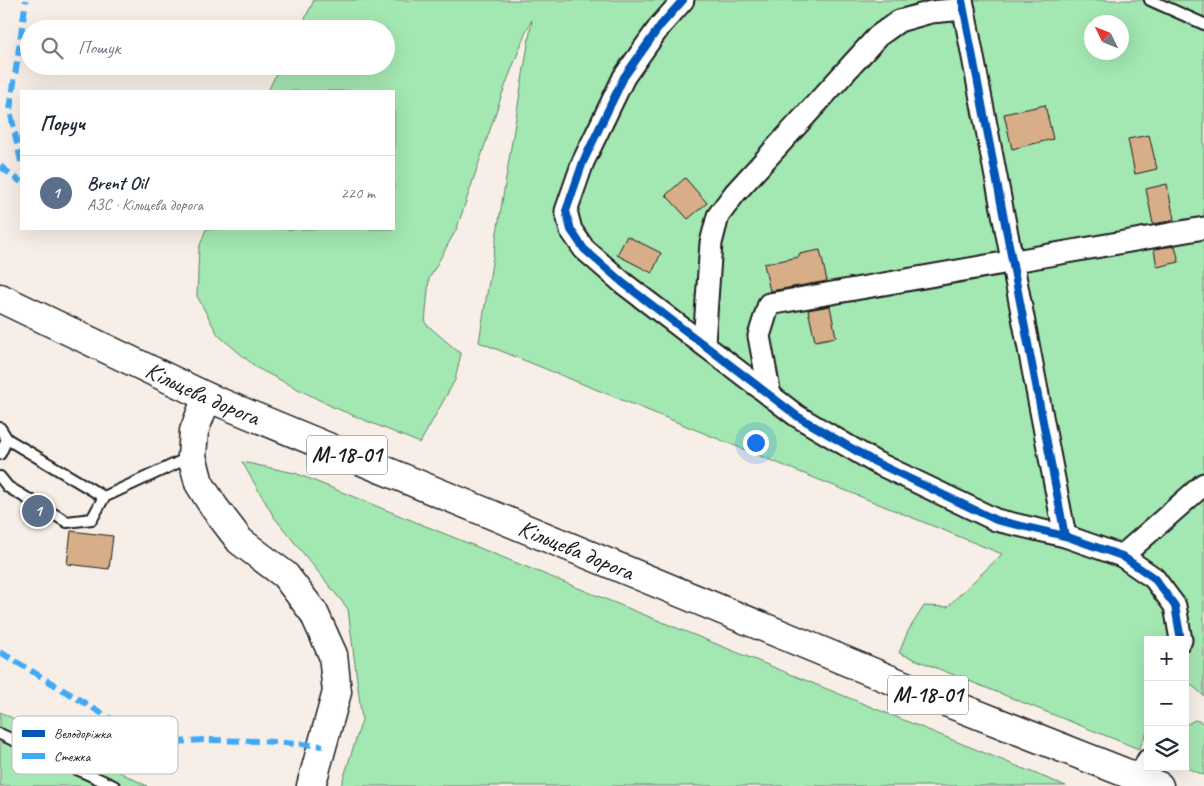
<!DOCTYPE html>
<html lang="uk">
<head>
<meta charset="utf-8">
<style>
	body { margin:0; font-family:Caveat,sans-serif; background:#f6f6f7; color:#1f2937 }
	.controls { position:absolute; right:15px; bottom:15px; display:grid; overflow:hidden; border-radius:0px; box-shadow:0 5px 20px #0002 }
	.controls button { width:45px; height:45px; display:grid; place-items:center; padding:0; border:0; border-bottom:1px solid #e0e1e3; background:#fff; color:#1f2937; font:25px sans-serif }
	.compass { position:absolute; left:1084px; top:15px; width:45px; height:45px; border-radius:50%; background:#fff; box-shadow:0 5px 20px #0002; rotate:313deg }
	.you { position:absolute; left:755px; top:442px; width:18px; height:18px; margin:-12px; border:4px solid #fff; border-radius:50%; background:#1a73e8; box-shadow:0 0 0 8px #1a73e833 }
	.badge { display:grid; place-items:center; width:32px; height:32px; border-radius:50%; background:#d1495b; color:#fff; font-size:16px; font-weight:700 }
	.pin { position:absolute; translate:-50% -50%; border:2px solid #fff; box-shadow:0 1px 5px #0006 }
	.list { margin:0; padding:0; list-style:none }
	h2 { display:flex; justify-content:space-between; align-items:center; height:65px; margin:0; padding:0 20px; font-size:21px }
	h2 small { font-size:16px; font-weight:400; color:#747a83 }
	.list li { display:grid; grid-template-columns:32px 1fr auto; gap:15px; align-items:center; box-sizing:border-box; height:75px; padding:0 20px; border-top:1px solid #e0e1e3 }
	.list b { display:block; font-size:19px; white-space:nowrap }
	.list p { margin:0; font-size:16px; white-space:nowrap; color:#747a83 }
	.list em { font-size:16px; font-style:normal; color:#747a83 }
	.icon { flex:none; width:28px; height:28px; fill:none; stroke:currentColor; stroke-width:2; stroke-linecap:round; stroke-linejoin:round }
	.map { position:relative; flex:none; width:1204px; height:786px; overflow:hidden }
	.search { position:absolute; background:#fff; box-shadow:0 5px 20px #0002; left:20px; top:20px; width:375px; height:55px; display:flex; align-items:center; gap:12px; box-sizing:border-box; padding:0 18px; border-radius:28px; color:#747a83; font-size:19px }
	.panel { position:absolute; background:#fff; box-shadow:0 5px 20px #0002; left:20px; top:90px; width:375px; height:140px; border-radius:0px }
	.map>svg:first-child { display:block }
</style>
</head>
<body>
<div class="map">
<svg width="1204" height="786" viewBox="0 0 1204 786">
	<rect width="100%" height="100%" fill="#f7efe7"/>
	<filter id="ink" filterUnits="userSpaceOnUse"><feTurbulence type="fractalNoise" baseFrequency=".02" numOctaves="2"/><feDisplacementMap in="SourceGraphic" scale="10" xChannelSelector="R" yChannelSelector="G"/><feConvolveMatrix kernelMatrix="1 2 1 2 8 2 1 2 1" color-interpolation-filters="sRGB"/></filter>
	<g filter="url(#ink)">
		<g fill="#a3e7b2" stroke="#608267" fill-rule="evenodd">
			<path d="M314 0H1204V696L1185 679V640H1148V730L1139 749 899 653 908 631 924 606 947 607 1002 554 479 342 532 20 527 29 501 97 457 228 429 279 425 323 461 354 455 380 420 443 333 407 257 368 218 335 197 296 199 248 206 229H394V91H268L280 66H386V29H300ZM1092 22H1122V52H1092Z"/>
			<polygon points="242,462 295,473 1066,786 341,786 362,720 348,609 274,517"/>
			<polygon points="0,712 147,786 0,786"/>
			<polygon points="1195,720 1204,723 1204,775 1184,767 1185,767 1185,725"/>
		</g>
		<g fill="#d7ae88" stroke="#1c1c1c">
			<polygon points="1045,105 1053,139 1012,149 1004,114"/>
			<polygon points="1149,135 1157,169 1135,174 1128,139"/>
			<polygon points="685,178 707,203 688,219 666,195"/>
			<polygon points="1167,184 1174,219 1170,220 1170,221 1153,224 1146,189"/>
			<polygon points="627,236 661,253 652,273 617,255"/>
			<polygon points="1175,246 1179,262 1157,267 1154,249"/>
			<polygon points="820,250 827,281 770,291 764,264 799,257 799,254"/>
			<polygon points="830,306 836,337 815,341 808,310"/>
			<polygon points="71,531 113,536 109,569 67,564"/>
		</g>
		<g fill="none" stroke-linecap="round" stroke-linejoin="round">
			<defs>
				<g id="lane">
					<polyline points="1150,0 1204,24"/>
					<polyline points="0,428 7,439 104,497 190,457"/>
					<polyline points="0,454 7,439"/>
					<polyline points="0,477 8,487 67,522 92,519 104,497"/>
					<polyline points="0,734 114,786"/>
				</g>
				<g id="street">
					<polyline points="683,0 660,26 624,77 583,162 566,211 571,230 584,249 623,283 797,416 875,462 996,520 1065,536 1122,556 1154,578 1175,606 1181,640"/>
					<polyline points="962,0 1065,536"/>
					<polyline points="704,343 711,243 718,216 735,193 878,36 899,21 931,12 964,9"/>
					<polyline points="770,395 759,336 769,304 1204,228"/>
					<polyline points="1122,556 1204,484"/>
					<polyline points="1139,778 1148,760"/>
				</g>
				<polyline id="secondary" points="207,397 194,431 192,456 199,483 214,507 240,541 285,575 314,613 333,655 337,692 311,786"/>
				<g id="highway">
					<path id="s1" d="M0 298 207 397 918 691 1159 786"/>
				</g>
			</defs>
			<use href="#lane" stroke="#1c1c1c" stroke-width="14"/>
			<use href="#street" stroke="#1c1c1c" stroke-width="25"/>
			<use href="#secondary" stroke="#1c1c1c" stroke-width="31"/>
			<use href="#highway" stroke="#1c1c1c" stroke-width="31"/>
			<use href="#lane" stroke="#fff" stroke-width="10"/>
			<use href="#street" stroke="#fff" stroke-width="21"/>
			<use href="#secondary" stroke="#fff" stroke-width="28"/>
			<use href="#highway" stroke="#fff" stroke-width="28"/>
			<g stroke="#3fa9f5" stroke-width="6" stroke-dasharray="12 6" stroke-linecap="butt">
				<polyline points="21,162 10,110 26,0"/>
				<polyline points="0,166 21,182"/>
				<polyline points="0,652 128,729 164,743 203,740 261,741 323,746"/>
			</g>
			<defs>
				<g id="cycleway">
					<polyline points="683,0 660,26 624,77 583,162 566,211 571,230 584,249 623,283 797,416 875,462 996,520 1065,536 1122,556 1154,578 1175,606 1181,640"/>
					<polyline points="962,0 1065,536"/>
				</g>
			</defs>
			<use href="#cycleway" stroke="#fff" stroke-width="11"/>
			<use href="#cycleway" stroke="#0057b8" stroke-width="8"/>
		</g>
	</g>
	<g text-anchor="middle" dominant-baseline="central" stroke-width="5" stroke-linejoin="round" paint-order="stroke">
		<g fill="#fff" stroke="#606060" stroke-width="1">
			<rect x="307" y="435.5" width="80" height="39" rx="4"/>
			<rect x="888" y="675.5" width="80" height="39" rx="4"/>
		</g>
		<g font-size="22" font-weight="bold" fill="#1c1c1c">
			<text x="347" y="455">М-18-01</text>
			<text x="928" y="695">М-18-01</text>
		</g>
		<g font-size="24" fill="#1c1c1c" stroke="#fff">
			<text stroke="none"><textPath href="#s1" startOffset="224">Кільцева дорога</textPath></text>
			<text stroke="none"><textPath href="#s1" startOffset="629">Кільцева дорога</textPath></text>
		</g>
	</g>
	<rect x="12" y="716" width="166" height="58" rx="8" fill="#fff" stroke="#bbb" stroke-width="1"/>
	<rect x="22" y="730" width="23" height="7" fill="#0057b8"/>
	<rect x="22" y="753" width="23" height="6" fill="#3fa9f5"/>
	<g font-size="14" fill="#1c1c1c">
		<text x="54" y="738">Велодоріжка</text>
		<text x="54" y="761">Стежка</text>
	</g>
</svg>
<div class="controls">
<button>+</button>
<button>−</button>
<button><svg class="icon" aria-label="layers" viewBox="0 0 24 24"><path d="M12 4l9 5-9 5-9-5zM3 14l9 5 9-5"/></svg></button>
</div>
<svg class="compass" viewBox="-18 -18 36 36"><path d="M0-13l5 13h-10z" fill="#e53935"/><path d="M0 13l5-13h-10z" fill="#747a83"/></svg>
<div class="you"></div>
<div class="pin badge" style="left:38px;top:511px;background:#5c6f8a">1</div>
<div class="search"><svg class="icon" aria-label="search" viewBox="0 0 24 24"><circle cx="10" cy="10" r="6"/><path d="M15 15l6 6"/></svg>Пошук</div>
<section class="panel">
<h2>Поруч<small></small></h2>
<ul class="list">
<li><span class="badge" style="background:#5c6f8a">1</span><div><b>Brent Oil</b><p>АЗС · Кільцева дорога</p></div><em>220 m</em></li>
</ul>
</section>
</div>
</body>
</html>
